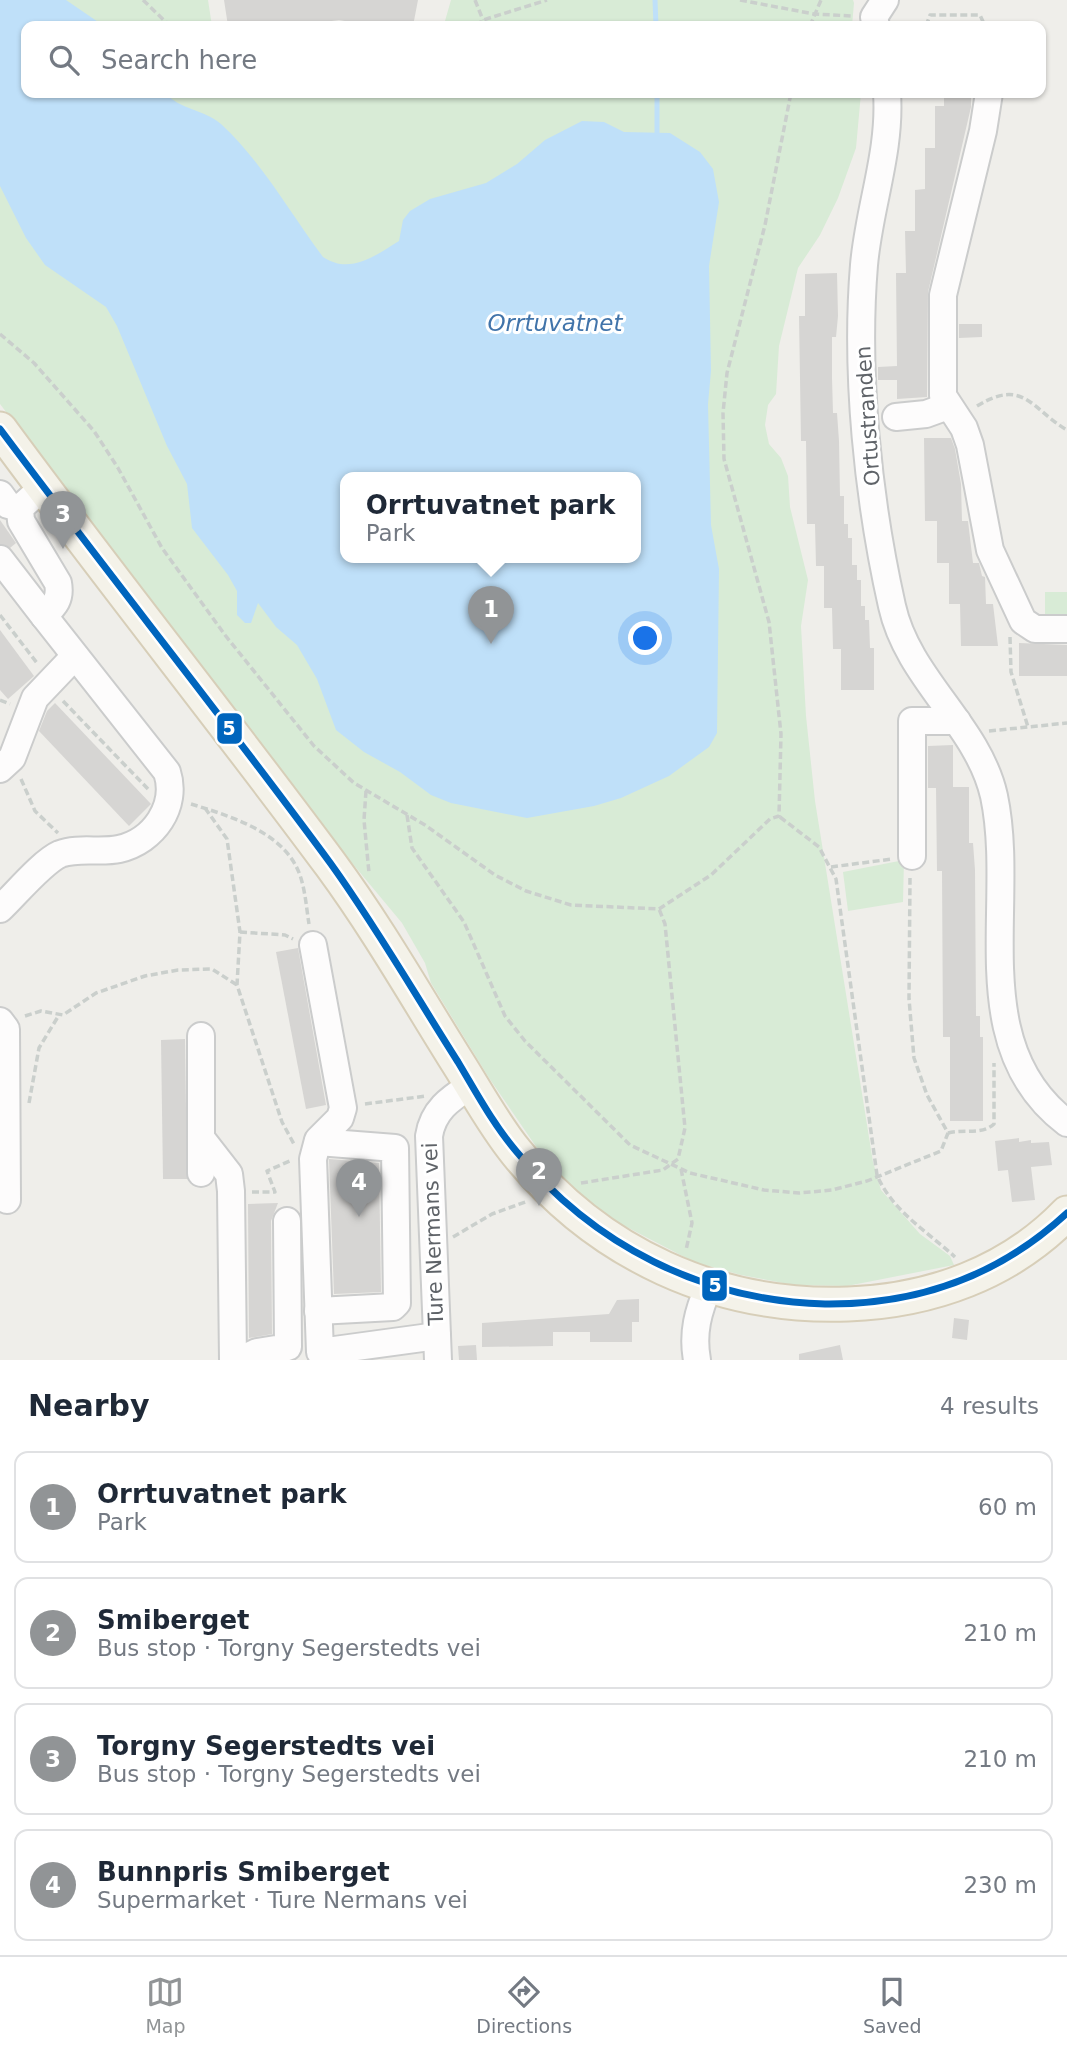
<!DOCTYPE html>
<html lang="en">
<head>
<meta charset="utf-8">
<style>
	body { margin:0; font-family:"DejaVu Sans",sans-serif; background:#f6f6f7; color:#1f2937 }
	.you { position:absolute; left:646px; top:639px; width:24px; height:24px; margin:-18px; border:5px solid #fff; border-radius:50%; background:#1a73e8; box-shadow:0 0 0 10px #1a73e833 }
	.badge { display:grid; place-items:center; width:46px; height:46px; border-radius:50%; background:#919496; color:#fff; font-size:23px; font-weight:700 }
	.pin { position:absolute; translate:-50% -58px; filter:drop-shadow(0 2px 4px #0008) }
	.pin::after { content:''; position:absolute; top:37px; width:24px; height:21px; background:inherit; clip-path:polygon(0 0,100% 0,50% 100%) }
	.popup { position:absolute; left:340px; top:472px; width:301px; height:91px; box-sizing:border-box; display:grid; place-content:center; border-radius:14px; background:#fff; filter:drop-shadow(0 2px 5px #0005); font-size:23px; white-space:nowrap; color:#747a83 }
	.popup b { font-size:26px; color:#1f2937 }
	.popup::after { content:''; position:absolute; left:50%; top:100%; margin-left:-14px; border:14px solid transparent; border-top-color:#fff }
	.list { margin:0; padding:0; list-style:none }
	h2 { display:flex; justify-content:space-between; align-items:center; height:91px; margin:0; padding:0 28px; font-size:30px }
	h2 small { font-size:23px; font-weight:400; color:#747a83 }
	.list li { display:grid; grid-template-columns:46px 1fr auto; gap:21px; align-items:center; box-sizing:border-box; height:112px; margin:0 14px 14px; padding:0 14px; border:2px solid #e0e1e3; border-radius:14px }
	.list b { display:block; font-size:26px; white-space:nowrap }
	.list p { margin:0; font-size:23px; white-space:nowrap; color:#747a83 }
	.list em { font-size:23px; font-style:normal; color:#747a83 }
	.icon { flex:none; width:38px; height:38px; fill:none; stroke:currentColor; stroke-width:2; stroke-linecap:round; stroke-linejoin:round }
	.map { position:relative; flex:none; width:1067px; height:1360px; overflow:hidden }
	.search { position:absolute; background:#fff; box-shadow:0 2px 5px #0004; left:21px; right:21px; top:21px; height:77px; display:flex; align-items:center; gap:18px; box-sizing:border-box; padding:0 24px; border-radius:14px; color:#747a83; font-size:26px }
	.sheet { height:595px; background:#fff }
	nav { display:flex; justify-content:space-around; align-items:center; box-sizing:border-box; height:98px; border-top:2px solid #e0e1e3; background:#fff; font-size:19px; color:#747a83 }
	nav a { display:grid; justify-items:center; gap:4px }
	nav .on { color:#919496 }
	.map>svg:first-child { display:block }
</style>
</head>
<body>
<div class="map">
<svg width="1067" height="1360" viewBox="0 0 1067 1360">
	<rect width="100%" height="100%" fill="#efeeea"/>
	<g fill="#d8ebd6" fill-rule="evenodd">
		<path d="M0 0H208L212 26H26V93H861L856 148 838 198 820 235 798 268 779 346 776 394 768 405 765 425 769 444 781 458 788 476 790 507 808 580 801 626 806 716 815 801 873 1162 881 1190 920 1234 950 1256 954 1265 847 1286 794 1285 741 1275 694 1262 617 1222 584 1197 546 1161 489 1078 431 983 425 963 402 923 322 827 0 404ZM346 478H636V558H346Z"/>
		<polygon points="451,0 853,0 854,3 852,26 438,26 445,21"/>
		<rect x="1045" y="592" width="22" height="31"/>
		<polygon points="904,860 903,902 848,911 843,872"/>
	</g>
	<path fill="#bfe0f9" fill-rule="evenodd" d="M0 0H66L104 26H26V93H165C179 109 205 110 221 124 262 162 290 213 323 257 350 275 375 256 399 241L403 220 410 211 430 199 486 183 517 164 545 140 582 121 604 122 624 132 670 133 700 152 713 169 719 202 709 266 711 371 708 404 711 525 719 569 717 733 709 747 669 776 621 798 594 806 527 818 451 803 431 795 400 772 364 752 336 730 317 679 297 645 276 627 258 603 251 623H245L237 615V591L228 575 192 528 187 484 167 446 117 326 106 307 45 265 26 238 0 186ZM346 478H636V558H346Z"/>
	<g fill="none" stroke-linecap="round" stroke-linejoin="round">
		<g stroke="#bfe0f9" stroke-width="5">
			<polyline points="655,0 656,26"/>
			<polyline points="657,93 657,132"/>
		</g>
	</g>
	<g fill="#d6d5d3">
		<polygon points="224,0 418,0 413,26 373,26 339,20 294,26 228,26"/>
		<polygon points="944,93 971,93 971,107 928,292 927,397 897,399 897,380 878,380 878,367 897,366 896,273 906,273 905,231 915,231 915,190 925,189 925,148 935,148 935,106 944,106"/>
		<polygon points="837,273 838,316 836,337 832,337 832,378 833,413 837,413 839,441 840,496 844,496 844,524 848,524 848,538 852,538 852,565 857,565 857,580 861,580 861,606 865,606 865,620 869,620 870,648 874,648 874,690 841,690 841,649 833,649 832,608 824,608 824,566 816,566 815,524 807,524 806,441 801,441 799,316 805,316 805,274"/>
		<polygon points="959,324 982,324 982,337 959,338"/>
		<polygon points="924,438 951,438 955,449 961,484 962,521 968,521 973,563 979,563 982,576 985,577 986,604 993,604 998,646 961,646 960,604 949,604 949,563 937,563 937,521 925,521"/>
		<polygon points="0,520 16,543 10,548 0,544"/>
		<polygon points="0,630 34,676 8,699 0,690"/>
		<polygon points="1019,643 1067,645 1067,676 1019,676"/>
		<polygon points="55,703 151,804 129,826 39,731 47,711"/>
		<polygon points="953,745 953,787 969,787 969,843 973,843 975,870 976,1016 980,1016 980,1037 983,1037 983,1121 950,1121 950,1037 943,1037 942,871 937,871 936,788 928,788 928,746"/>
		<polygon points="298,948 326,1105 306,1109 276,952"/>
		<polygon points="185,1039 187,1179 163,1179 161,1040"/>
		<polygon points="1019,1138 1019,1142 1031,1140 1031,1143 1049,1142 1052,1165 1031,1167 1035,1200 1012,1202 1008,1170 998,1171 995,1141"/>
		<polygon points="329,1159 379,1163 381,1292 334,1294"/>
		<polygon points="278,1203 271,1221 272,1334 249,1338 248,1204"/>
		<polygon points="639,1299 639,1322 632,1322 632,1342 590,1342 590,1332 553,1332 553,1346 482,1347 482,1323 609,1314 617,1300"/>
		<polygon points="954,1318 969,1320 967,1340 952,1338"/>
		<polygon points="476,1345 477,1360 459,1360 458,1346"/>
		<polygon points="840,1345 843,1360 799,1360 799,1354"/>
	</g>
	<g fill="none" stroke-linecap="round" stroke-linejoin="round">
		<defs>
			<g id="minor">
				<polyline points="876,26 874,17 885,0"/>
				<path d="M887 93C891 152 869 207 864 265 855 374 868 499 892 606 908 679 978 725 994 796 1017 904 963 1045 1067 1123"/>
				<polyline points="989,93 983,131 943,295 943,396 964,428 970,445 990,550 1023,621 1035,629 1067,629"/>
				<polyline points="896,417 926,414 948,406"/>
				<polyline points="0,494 8,505 20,508"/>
				<polyline points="0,559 44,616"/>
				<polyline points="0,769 12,758 35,698 75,656"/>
				<polyline points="912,856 912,721 957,721"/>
				<path d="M0 909C15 895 42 862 60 854 78 847 101 853 119 849 154 841 178 806 167 772L44 616C55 605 61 599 58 583L21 521 20 508 43 487"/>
				<polyline points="313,945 343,1108 340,1118 318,1140 313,1159 320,1352 437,1336"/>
				<polyline points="0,1021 6,1029 7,1200"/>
				<polyline points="201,1036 201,1138 229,1174 231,1191 233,1360"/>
				<polyline points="201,1138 201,1173"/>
				<polyline points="318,1142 395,1148 397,1303 393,1307 318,1311"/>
				<polyline points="240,1360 257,1352 288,1347 287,1221"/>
				<path d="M438 1360 429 1136C433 1110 450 1099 471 1085"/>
				<path d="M697 1360C692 1333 698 1311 709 1286"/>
			</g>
			<path id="major" d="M0 429C108 576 222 718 331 865 378 929 416 996 458 1063 477 1093 494 1125 516 1152 598 1254 718 1309 848 1304 931 1301 1009 1273 1067 1213"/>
		</defs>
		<use href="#minor" stroke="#cbcccc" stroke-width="30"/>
		<use href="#major" stroke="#d7ceb8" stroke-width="37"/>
		<g stroke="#cacfcc" stroke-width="3.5" stroke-dasharray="7 3.5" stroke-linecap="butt">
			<polyline points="143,0 170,26"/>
			<polyline points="475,0 483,20"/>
			<polyline points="740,0 814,14 852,16"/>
			<polyline points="476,26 483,20 547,0"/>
			<polyline points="810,26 821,0"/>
			<polyline points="926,26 930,15 980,15 985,26"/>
			<polyline points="0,334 34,363 94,431 118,468 162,548 225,635 314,746 354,783 425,825 495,875 526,891 571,905 659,909 711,875 770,819 779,816 781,734 769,622 724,459 723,413 727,373 765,225 791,93"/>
			<path d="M977 406C1024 377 1032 410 1067 430"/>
			<polyline points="0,615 37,663"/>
			<polyline points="1010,637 1011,672 1028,727"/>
			<polyline points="0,700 10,704"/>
			<polyline points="63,701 148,789"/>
			<polyline points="989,731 1067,723"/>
			<polyline points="21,779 35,811 58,833"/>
			<polyline points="366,791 364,820 369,873"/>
			<path d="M191 804C227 815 277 830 296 866 305 883 306 906 309 924"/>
			<polyline points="205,808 227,839 240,932 237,985 282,1122 295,1146"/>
			<polyline points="407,815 412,848 464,922 505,1016 525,1041 630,1145 690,1173 764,1190 799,1193 832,1190 867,1181 941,1151 948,1133 927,1095 914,1058 909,999 910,878"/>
			<path d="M780 817 819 847 836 879 877 1175C892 1211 928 1232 955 1257"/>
			<polyline points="831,867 892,859"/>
			<polyline points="240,932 285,935 293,939"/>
			<polyline points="25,1016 41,1011 63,1015 96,993 145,976 178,970 212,969 237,985"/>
			<polyline points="29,1103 39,1048 59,1015"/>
			<polyline points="365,1104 426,1096"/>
			<path d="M948 1133C964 1129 982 1135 994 1124V1063"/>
			<polyline points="681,1169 692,1223 686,1250"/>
			<polyline points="581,1183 663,1170 678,1159 685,1128 665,924 659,909"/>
			<polyline points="252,1192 275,1192 267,1171 292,1160"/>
			<polyline points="453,1237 492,1214 528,1201"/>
		</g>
		<use href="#minor" stroke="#fdfcfc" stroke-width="26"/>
		<use href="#major" stroke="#f4f2e9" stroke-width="33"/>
		<defs>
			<path id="bus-1" d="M0 429C109 575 223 717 331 864 377 928 416 996 458 1062 476 1092 493 1124 516 1151 593 1245 703 1301 825 1304 918 1305 999 1276 1067 1213"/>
		</defs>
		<use href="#bus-1" stroke="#fff" stroke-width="12"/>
		<use href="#bus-1" stroke="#0065bd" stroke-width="7"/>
	</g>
	<g text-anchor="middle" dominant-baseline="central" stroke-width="6" stroke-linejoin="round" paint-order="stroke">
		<g font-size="21" fill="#5f6368" stroke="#fff">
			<text transform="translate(868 416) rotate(-94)">Ortustranden</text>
			<text transform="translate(433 1234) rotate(-92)">Ture Nermans vei</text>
		</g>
		<g font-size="23" font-style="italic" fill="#4174aa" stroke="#fff">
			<text x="555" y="323">Orrtuvatnet</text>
		</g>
	</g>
	<g stroke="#fff" stroke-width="2.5">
		<rect x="216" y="712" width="27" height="33" rx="7" fill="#0065bd"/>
		<rect x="701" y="1269" width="27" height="33" rx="7" fill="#0065bd"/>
	</g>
	<g font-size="19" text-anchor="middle" font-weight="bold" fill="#fff">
		<text x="229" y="735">5</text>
		<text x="715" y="1292">5</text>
	</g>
</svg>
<div class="you"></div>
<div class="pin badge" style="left:491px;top:644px">1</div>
<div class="popup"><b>Orrtuvatnet park</b>Park</div>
<div class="pin badge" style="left:539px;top:1206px">2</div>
<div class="pin badge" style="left:63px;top:549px">3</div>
<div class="pin badge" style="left:359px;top:1217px">4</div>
<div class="search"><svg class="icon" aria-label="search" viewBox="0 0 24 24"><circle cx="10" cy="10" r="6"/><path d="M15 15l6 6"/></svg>Search here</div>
</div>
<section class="sheet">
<h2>Nearby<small>4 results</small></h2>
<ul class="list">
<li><span class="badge">1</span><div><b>Orrtuvatnet park</b><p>Park</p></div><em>60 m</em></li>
<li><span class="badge">2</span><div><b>Smiberget</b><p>Bus stop · Torgny Segerstedts vei</p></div><em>210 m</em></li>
<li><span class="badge">3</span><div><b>Torgny Segerstedts vei</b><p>Bus stop · Torgny Segerstedts vei</p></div><em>210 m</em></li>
<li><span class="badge">4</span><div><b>Bunnpris Smiberget</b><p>Supermarket · Ture Nermans vei</p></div><em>230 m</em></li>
</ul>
</section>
<nav>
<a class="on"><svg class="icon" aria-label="map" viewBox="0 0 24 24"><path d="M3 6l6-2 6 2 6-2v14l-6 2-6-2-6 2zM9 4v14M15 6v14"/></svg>Map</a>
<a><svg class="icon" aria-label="directions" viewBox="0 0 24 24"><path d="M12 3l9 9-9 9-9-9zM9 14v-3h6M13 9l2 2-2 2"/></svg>Directions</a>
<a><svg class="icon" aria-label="saved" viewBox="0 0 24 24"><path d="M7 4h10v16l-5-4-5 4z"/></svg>Saved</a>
</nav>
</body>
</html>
